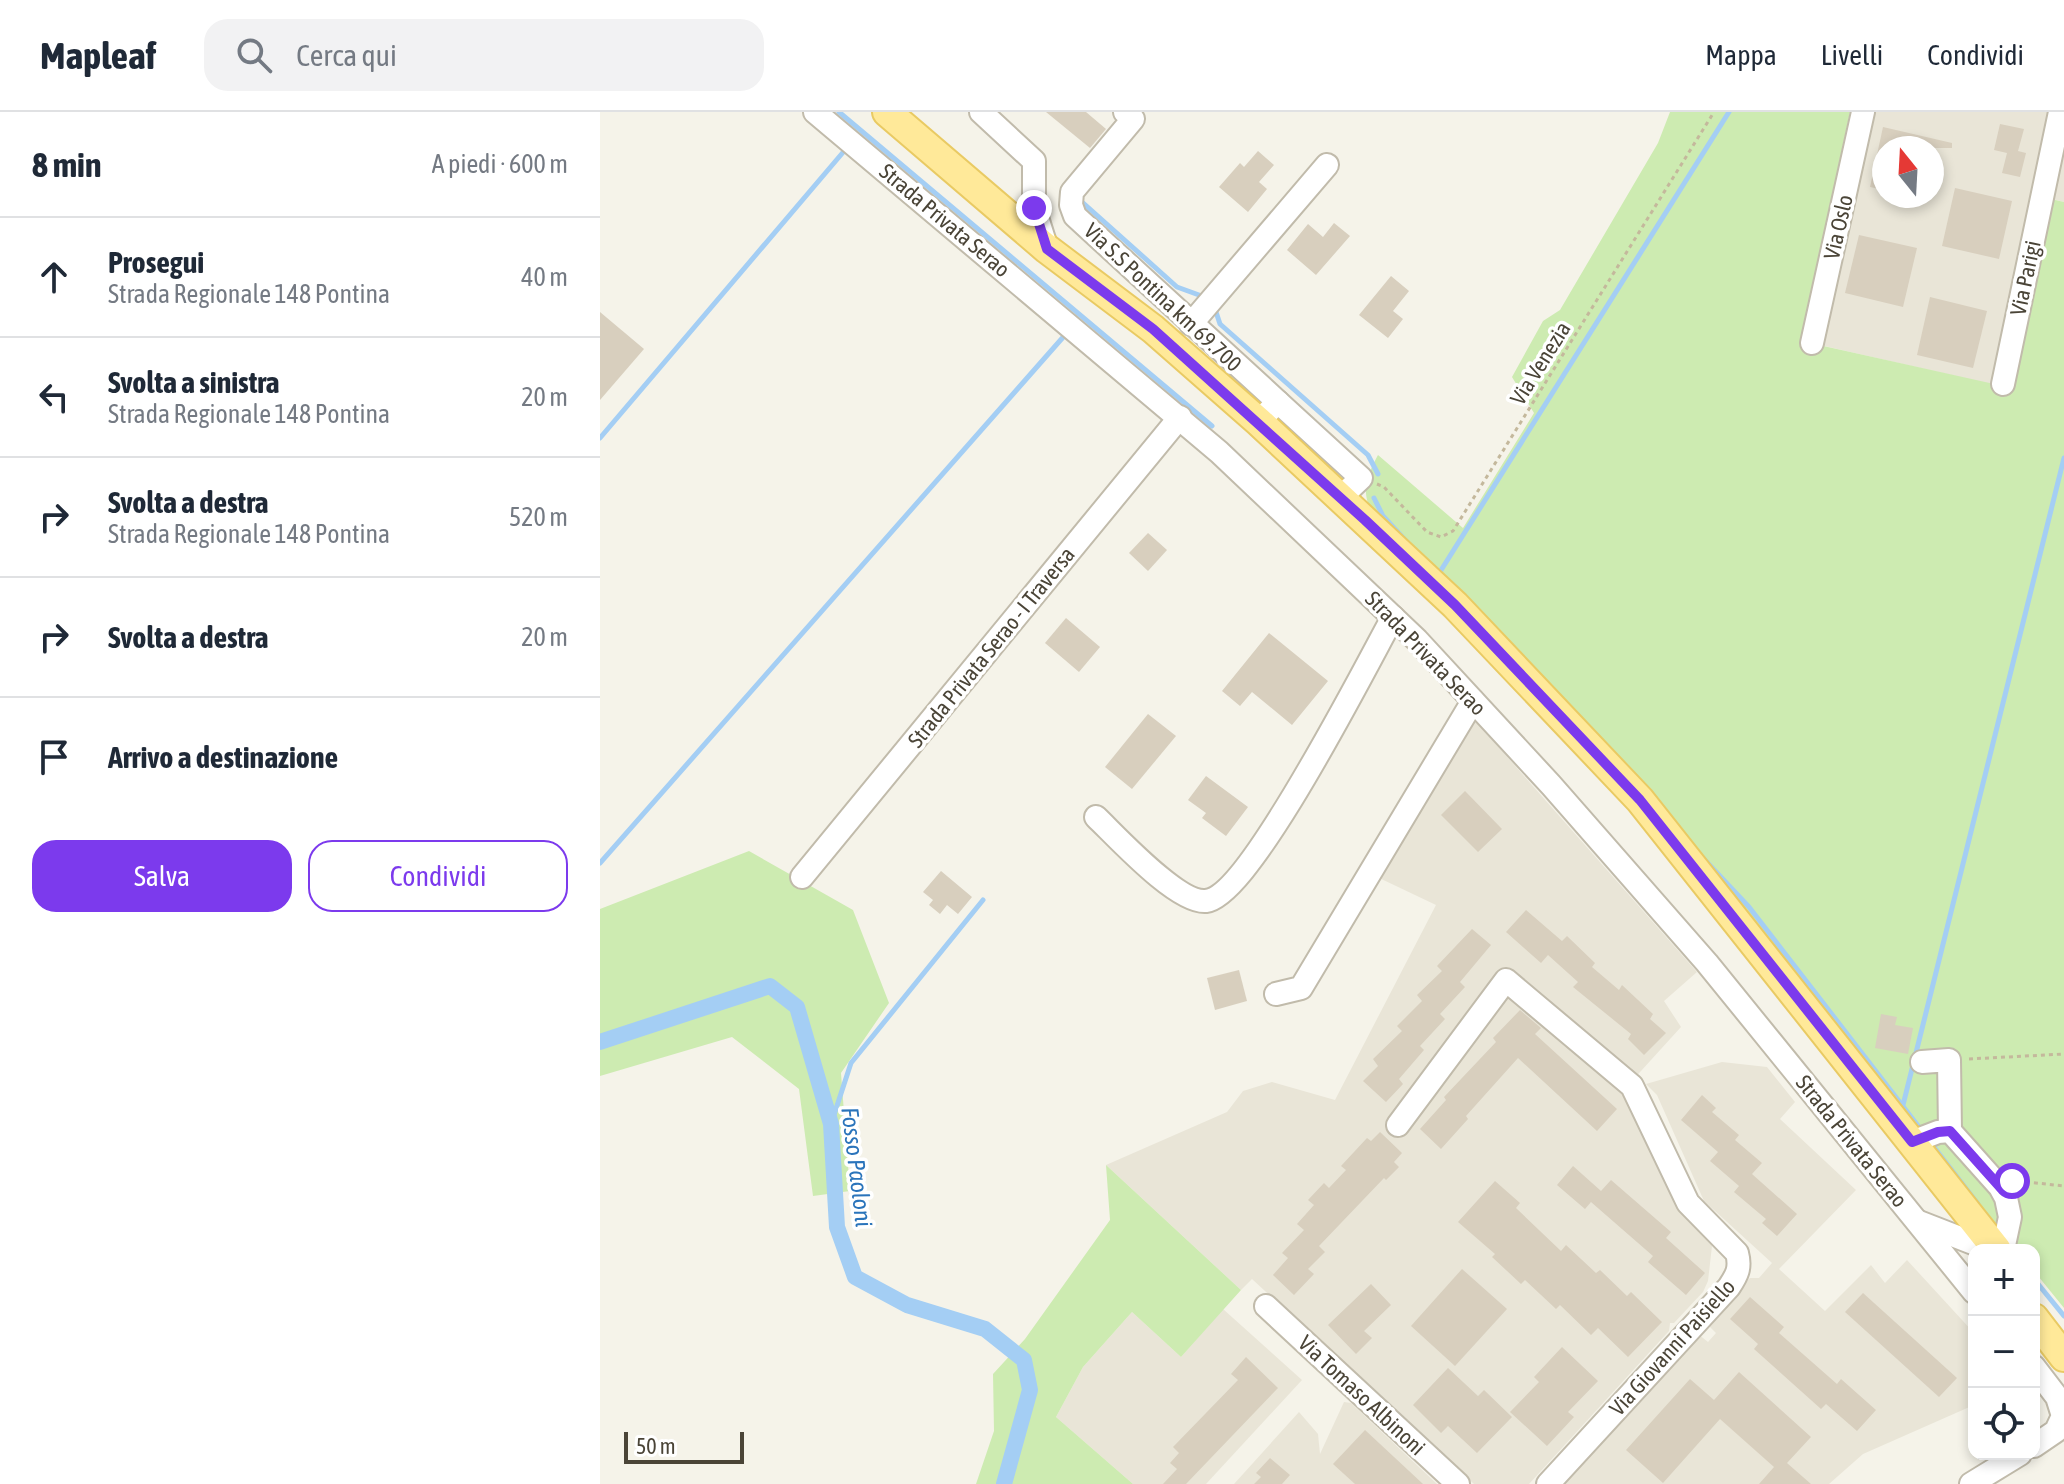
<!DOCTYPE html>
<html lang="it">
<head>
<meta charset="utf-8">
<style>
	body { margin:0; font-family:"Asap Condensed",sans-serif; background:#f2f2f3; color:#1f2937 }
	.controls { position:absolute; right:24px; bottom:24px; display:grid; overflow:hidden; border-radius:16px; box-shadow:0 4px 12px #0003 }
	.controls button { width:72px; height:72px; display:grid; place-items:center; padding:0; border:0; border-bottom:2px solid #e0e1e3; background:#fff; color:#1f2937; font:40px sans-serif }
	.compass { position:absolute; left:1272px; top:24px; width:72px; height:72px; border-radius:50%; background:#fff; box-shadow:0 4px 12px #0003; rotate:342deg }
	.scale { position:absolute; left:24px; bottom:20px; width:120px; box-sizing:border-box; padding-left:8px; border:4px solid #4a4437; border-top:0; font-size:22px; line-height:28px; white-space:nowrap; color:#4a4437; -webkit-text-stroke:6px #fff; paint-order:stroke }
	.stop { position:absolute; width:24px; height:24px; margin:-18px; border:6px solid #7c3aed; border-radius:50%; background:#fff }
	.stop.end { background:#7c3aed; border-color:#fff; box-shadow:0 2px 8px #0008 }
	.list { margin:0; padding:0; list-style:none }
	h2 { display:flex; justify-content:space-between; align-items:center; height:104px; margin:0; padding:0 32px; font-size:34px }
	h2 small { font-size:26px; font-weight:400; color:#747a83 }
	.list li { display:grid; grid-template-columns:52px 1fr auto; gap:24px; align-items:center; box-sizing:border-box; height:120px; padding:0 32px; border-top:2px solid #e0e1e3 }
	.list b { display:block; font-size:30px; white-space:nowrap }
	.list p { margin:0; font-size:26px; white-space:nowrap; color:#747a83 }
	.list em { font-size:26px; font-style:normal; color:#747a83 }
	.actions { display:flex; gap:16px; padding:24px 32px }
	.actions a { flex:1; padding:18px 0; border:2px solid #7c3aed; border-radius:24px; text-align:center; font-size:28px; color:#7c3aed }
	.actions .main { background:#7c3aed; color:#fff }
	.icon { flex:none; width:44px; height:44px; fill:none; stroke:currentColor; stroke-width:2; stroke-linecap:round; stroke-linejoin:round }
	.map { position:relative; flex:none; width:1464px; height:1372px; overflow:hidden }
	header { display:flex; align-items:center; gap:48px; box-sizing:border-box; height:112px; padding:0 40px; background:#fff; border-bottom:2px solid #e0e1e3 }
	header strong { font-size:38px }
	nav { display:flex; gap:44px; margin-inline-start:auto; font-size:28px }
	.search { width:560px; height:72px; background:#f2f2f3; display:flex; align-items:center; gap:20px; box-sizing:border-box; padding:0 28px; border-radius:24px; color:#747a83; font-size:30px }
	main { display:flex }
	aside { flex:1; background:#fff }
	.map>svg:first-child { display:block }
</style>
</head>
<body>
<header>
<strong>Mapleaf</strong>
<div class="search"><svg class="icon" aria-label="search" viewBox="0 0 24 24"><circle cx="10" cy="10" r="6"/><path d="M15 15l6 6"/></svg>Cerca qui</div>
<nav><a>Mappa</a><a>Livelli</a><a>Condividi</a></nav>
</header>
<main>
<aside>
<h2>8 min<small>A piedi · 600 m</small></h2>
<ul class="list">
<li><svg class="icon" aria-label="ahead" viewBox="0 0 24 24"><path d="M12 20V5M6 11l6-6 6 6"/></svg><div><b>Prosegui</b><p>Strada Regionale 148 Pontina</p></div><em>40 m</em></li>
<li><svg class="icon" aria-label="left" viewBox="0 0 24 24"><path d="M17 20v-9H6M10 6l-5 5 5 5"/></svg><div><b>Svolta a sinistra</b><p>Strada Regionale 148 Pontina</p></div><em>20 m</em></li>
<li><svg class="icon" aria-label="right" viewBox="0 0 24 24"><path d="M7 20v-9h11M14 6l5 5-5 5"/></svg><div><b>Svolta a destra</b><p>Strada Regionale 148 Pontina</p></div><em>520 m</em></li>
<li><svg class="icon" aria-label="right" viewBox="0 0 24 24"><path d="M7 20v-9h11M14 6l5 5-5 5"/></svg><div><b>Svolta a destra</b></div><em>20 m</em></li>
<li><svg class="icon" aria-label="arrive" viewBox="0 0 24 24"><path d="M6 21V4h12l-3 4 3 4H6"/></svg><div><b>Arrivo a destinazione</b></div></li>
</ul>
<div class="actions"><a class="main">Salva</a><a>Condividi</a></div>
</aside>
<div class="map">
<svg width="1464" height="1372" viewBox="0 0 1464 1372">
	<rect width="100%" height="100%" fill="#f5f3e9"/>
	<g fill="#e9e5d7" fill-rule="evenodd">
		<path d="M1271 0H1464V90L1452 87 1412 277 1220 233ZM1284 36H1332V84H1284Z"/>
		<polygon points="872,605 1097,860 1064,889 1081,915 1021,981 1029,991 1076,1093 1083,1103 1105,1122 1112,1134 1108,1169 1103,1180 1074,1211 1070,1211 1069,1219 929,1372 874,1372 652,1167 641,1178 506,1053 627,1000 643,979 672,970 735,988 836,793 775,764"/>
		<polygon points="1122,950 1167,955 1195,990 1180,1007 1256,1078 1179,1157 1225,1199 1271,1153 1285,1171 1307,1148 1374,1221 1374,1246 1370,1249 1374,1255 1374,1293 1263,1342 1229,1372 961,1372 1098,1222 1108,1230 1116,1221 1107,1212 1150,1166 1159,1166 1172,1151 1104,1089 1057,983 1046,972"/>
		<polygon points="623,1197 702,1268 606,1372 533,1372 456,1305 483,1255 532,1200 581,1245"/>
		<polygon points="744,1290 751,1291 837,1372 634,1372 699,1300 718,1322 720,1342"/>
	</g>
	<g fill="#cdebb1">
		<path d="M1070 0H1250L1201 229 1412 276 1451 87 1464 90V1196L1434 1159V1138H1417L1113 762 903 527 768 391C762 374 770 358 778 343L863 416 934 301 912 265 943 209 960 198 1058 31Z"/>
		<polygon points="149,739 253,798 289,891 241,961 250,1079 213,1084 199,977 132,925 0,964 0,797"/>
		<polygon points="506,1053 641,1178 581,1245 532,1200 483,1255 456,1305 533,1372 376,1372 394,1319 393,1262 425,1227 510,1108"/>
	</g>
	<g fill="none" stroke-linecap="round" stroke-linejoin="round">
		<g stroke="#a4cef4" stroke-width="5">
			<polyline points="239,0 612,314"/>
			<polyline points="482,90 577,175 599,183"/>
			<polyline points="615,197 620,212 768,343 778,362"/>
			<polyline points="0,326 245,38"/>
			<polyline points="774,386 783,404 806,429"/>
			<polyline points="838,463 1129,0"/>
			<polyline points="1103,746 1149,795 1322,1019"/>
			<polyline points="0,751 465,223"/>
			<polyline points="1303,993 1464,346"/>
			<polyline points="231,1012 251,951 383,788"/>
			<polyline points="1330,1030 1378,1092"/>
			<polyline points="1434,1167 1464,1204"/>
		</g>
		<polyline stroke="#a4cef4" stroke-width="16" points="0,930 170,874 197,895 231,1012 237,1115 255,1165 307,1193 385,1217 424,1248 430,1278 404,1372"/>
	</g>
	<g fill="#d8cfbe">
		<polygon points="446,0 486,0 506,17 490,36"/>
		<polygon points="1400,12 1424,17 1418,39 1426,41 1420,65 1402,61 1407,41 1394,38"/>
		<polygon points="1283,15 1352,31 1352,36 1284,36 1284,78 1270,75"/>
		<polygon points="658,39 674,53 659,70 667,77 648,100 619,75 640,51 644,55"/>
		<polygon points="1355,76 1412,89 1399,147 1342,134"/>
		<polygon points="734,111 750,124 716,163 687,138 708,112 723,125"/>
		<polygon points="1259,123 1317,136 1303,195 1245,181"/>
		<polygon points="791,164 809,179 793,199 803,207 788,226 759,203"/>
		<polygon points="1330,185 1387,199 1373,256 1317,243"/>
		<polygon points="0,200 44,237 0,288"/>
		<polygon points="548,421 567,438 548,459 529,441"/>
		<polygon points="466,506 500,535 479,560 445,531"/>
		<polygon points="669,521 728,569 692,613 652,580 640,594 622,579"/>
		<polygon points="548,602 576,624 532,677 505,655"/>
		<polygon points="606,664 648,695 626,724 602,706 606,701 588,688"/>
		<polygon points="865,679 902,717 878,740 841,703"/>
		<polygon points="341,759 372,785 358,802 347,793 340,802 329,793 333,788 323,780"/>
		<polygon points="926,798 962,829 967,824 995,851 992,855 1019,878 1022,873 1053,902 1050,907 1066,921 1044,943 1028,927 1031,922 973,875 978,870 948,843 941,851 906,820"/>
		<polygon points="872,817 891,833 860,870 865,875 840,902 845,907 820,934 824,938 799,967 803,972 786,990 763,969 778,954 773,947 802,919 797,914 822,889 817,883 842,859 837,854"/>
		<polygon points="639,858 647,889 615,898 607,866"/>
		<polygon points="920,898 941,916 935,922 1017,997 997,1019 918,946 866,1004 868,1007 841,1037 820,1017 846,988 844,985 896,930 893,926"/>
		<polygon points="1281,902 1297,905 1295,913 1313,916 1308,942 1275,936"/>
		<polygon points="1102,983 1116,996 1112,1000 1139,1023 1135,1028 1162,1051 1152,1062 1197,1102 1177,1124 1162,1111 1166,1107 1134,1080 1139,1074 1110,1049 1118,1040 1081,1008"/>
		<polygon points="780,1020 802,1041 794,1050 799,1055 786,1068 784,1066 719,1134 725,1140 708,1157 714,1162 694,1183 673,1163 688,1146 682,1141 704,1118 697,1112 714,1093 708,1088 724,1071 729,1076 746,1058 741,1054 767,1026 771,1029"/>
		<polygon points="973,1054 1001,1079 1011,1068 1071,1120 1066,1126 1105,1161 1086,1183 1048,1150 1053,1144 991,1090 985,1097 957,1073"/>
		<polygon points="895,1069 920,1091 916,1096 961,1139 966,1133 996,1161 1000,1158 1027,1184 1031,1180 1062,1210 1028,1245 998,1216 991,1223 960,1193 956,1197 925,1168 921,1172 892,1145 895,1142 858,1110"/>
		<polygon points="862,1157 907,1197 855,1254 811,1214"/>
		<polygon points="771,1172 791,1193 764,1219 772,1226 756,1242 728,1213"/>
		<polygon points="1263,1181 1357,1266 1339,1285 1245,1200"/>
		<polygon points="1150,1185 1184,1215 1179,1221 1237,1272 1241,1267 1276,1298 1257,1319 1226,1292 1221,1297 1154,1237 1158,1232 1130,1207"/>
		<polygon points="962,1235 998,1269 968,1300 974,1305 947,1334 910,1300 939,1270 934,1265"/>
		<polygon points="646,1245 678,1276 586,1372 563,1372 577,1357 570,1351 579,1341 573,1335 638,1268 631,1262"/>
		<polygon points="848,1256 878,1284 884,1278 912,1305 877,1341 848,1314 841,1321 813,1293"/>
		<polygon points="1139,1260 1211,1325 1187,1351 1211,1372 1159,1372 1174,1355 1120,1307 1063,1371 1026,1338 1090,1267 1114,1288"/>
		<polygon points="765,1318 823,1372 755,1372 733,1352"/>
		<polygon points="670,1346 690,1363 682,1372 654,1372 661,1365 656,1361"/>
	</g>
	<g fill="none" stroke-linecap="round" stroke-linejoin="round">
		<defs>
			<g id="minor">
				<polyline points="215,0 619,340 817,528 951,673 1107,851 1374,1180"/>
				<polyline points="381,0 434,49 434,96 447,137"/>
				<polyline points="525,0 533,7 472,80 471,93 475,104 678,290"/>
				<polyline points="591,212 727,53"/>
				<polyline points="1212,231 1263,0"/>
				<polyline points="1403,272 1460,0"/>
				<polyline points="668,300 678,290 761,366 741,385"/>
				<path d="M496 705C517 725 578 792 606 789 650 784 768 550 793 505"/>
				<polyline points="202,765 580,305"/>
				<polyline points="676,882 701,876 873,589"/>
				<polyline points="1322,950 1349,948 1350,1019"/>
				<path d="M798 1013 906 868 1032 974 1088 1091 1137 1141C1141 1156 1137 1163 1129 1175L948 1372"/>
				<polyline points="1312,1030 1338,1020 1350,1019 1400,1075 1406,1086 1410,1105 1403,1138"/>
				<polyline points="1319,1110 1378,1133"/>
				<polyline points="666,1194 858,1372"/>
				<polyline points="1434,1255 1457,1285 1463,1304 1456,1319 1434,1334"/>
				<polyline points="1371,1372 1420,1342"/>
			</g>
			<g id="major">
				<polyline points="287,0 447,137 553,217 659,310 855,493 1040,688 1397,1138"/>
				<polyline points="1434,1206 1464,1245"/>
			</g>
		</defs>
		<use href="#minor" stroke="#c1bbab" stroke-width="26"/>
		<use href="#major" stroke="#e9ca63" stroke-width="32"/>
		<g stroke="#c4b89c" stroke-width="3" stroke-dasharray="4 4" stroke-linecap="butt">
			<polyline points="777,372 784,375 827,420 841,425 853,419 1114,0"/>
			<polyline points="1369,947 1464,942"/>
			<polyline points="1418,1069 1464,1074"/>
		</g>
		<use href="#minor" stroke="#fff" stroke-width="22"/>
		<use href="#major" stroke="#ffe999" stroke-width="28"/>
	</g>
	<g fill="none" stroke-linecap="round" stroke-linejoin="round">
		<polyline stroke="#7c3aed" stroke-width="10" points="434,96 447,137 553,217 765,408 855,493 1040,688 1312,1030 1338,1020 1350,1019 1400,1075 1412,1069"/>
	</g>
	<g text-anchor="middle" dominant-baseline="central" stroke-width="7" stroke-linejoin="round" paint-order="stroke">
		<g font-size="22" fill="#4a4437" stroke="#fff">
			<text transform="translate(345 108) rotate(40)">Strada Privata Serao</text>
			<text transform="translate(1238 115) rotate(-77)">Via Oslo</text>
			<text transform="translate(1425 166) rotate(-78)">Via Parigi</text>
			<text transform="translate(563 185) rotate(43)">Via S.S Pontina km 69.700</text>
			<text transform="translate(940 251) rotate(-58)">Via Venezia</text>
			<text transform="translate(391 535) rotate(-51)">Strada Privata Serao - I Traversa</text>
			<text transform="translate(826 541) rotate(46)">Strada Privata Serao</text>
			<text transform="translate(1252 1029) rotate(51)">Strada Privata Serao</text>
			<text transform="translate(1072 1235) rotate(-48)">Via Giovanni Paisiello</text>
			<text transform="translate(762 1283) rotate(43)">Via Tomaso Albinoni</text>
		</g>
		<g font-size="24" font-style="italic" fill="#2a74bb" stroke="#fff">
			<text transform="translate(257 1055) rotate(83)">Fosso Paoloni</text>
		</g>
	</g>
</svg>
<div class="controls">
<button>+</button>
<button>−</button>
<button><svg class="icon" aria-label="locate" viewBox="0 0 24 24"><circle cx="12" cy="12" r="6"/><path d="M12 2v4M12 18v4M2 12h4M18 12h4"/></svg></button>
</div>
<svg class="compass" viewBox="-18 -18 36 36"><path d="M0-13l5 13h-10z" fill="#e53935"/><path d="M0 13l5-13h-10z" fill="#747a83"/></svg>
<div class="scale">50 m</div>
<div class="stop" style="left:1412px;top:1069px"></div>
<div class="stop end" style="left:434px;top:96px"></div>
</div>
</main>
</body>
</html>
